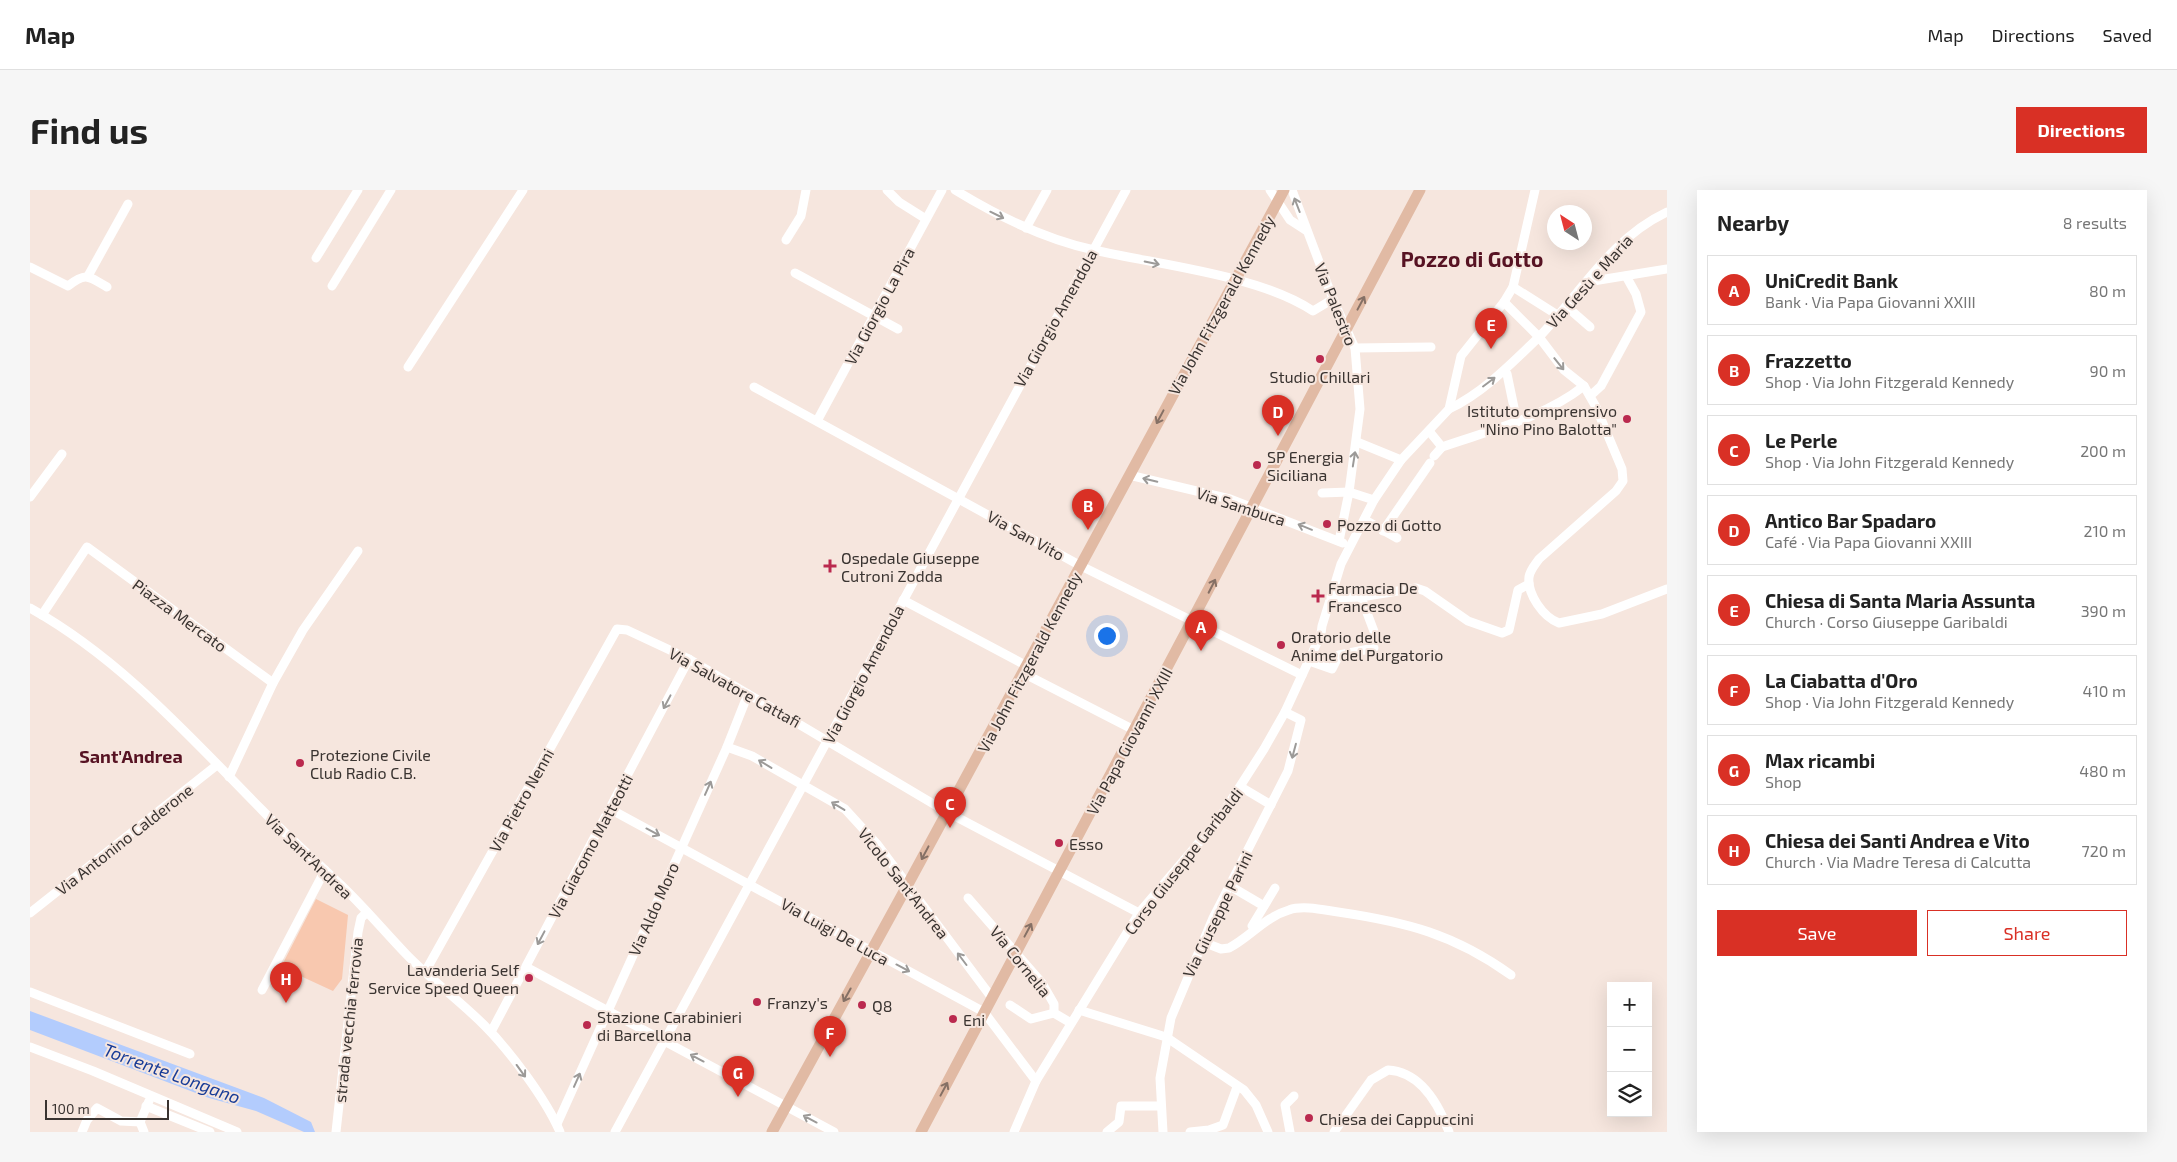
<!DOCTYPE html>
<html lang="en">
<head>
<meta charset="utf-8">
<style>
	body { margin:0; font-family:"Exo 2",sans-serif; background:#f6f6f6; color:#222 }
	.controls { position:absolute; right:15px; bottom:15px; display:grid; overflow:hidden; border-radius:0px; box-shadow:0 5px 20px #0002 }
	.controls button { width:45px; height:45px; display:grid; place-items:center; padding:0; border:0; border-bottom:1px solid #e0e0e0; background:#fff; color:#222; font:25px sans-serif }
	.compass { position:absolute; left:1517px; top:15px; width:45px; height:45px; border-radius:50%; background:#fff; box-shadow:0 5px 20px #0002; rotate:324deg }
	.scale { position:absolute; left:15px; bottom:12px; width:124px; box-sizing:border-box; padding-left:5px; border:2px solid #3a3431; border-top:0; font-size:14px; line-height:18px; white-space:nowrap; color:#3a3431; -webkit-text-stroke:4px #f6e6de; paint-order:stroke }
	.you { position:absolute; left:1076px; top:445px; width:18px; height:18px; margin:-12px; border:4px solid #fff; border-radius:50%; background:#1a73e8; box-shadow:0 0 0 8px #1a73e833 }
	.badge { display:grid; place-items:center; width:32px; height:32px; border-radius:50%; background:#d93025; color:#fff; font-size:16px; font-weight:700 }
	.pin { position:absolute; translate:-50% -41px; filter:drop-shadow(0 1px 2px #0008) }
	.pin::after { content:''; position:absolute; top:26px; width:18px; height:15px; background:inherit; clip-path:polygon(0 0,100% 0,50% 100%) }
	.list { margin:0; padding:0; list-style:none }
	h2 { display:flex; justify-content:space-between; align-items:center; height:65px; margin:0; padding:0 20px; font-size:21px }
	h2 small { font-size:16px; font-weight:400; color:#767676 }
	.list li { display:grid; grid-template-columns:32px 1fr auto; gap:15px; align-items:center; box-sizing:border-box; height:70px; margin:0 10px 10px; padding:0 10px; border:1px solid #e0e0e0; border-radius:0px }
	.list b { display:block; font-size:19px; white-space:nowrap }
	.list p { margin:0; font-size:16px; white-space:nowrap; color:#767676 }
	.list em { font-size:16px; font-style:normal; color:#767676 }
	.actions { display:flex; gap:10px; padding:15px 20px }
	.actions a { flex:1; padding:11px 0; border:1px solid #d93025; border-radius:0px; text-align:center; font-size:18px; color:#d93025 }
	.actions .main { background:#d93025; color:#fff }
	.icon { flex:none; width:28px; height:28px; fill:none; stroke:currentColor; stroke-width:2; stroke-linecap:round; stroke-linejoin:round }
	.map { position:relative; flex:none; width:1637px; height:942px; overflow:hidden; border-radius:0px }
	header { display:flex; align-items:center; gap:30px; box-sizing:border-box; height:70px; padding:0 25px; background:#fff; border-bottom:1px solid #e0e0e0 }
	header strong { font-size:24px }
	nav { display:flex; gap:28px; margin-inline-start:auto; font-size:18px }
	.intro { display:flex; align-items:center; justify-content:space-between; box-sizing:border-box; height:120px; padding:0 30px }
	h1 { margin:0; font-size:35px }
	.button { padding:12px 22px; border-radius:0px; background:#d93025; color:#fff; font-size:18px; font-weight:700 }
	main { display:flex; gap:30px; padding:0 30px }
	aside { flex:1; background:#fff; border-radius:0px; box-shadow:0 5px 20px #0002 }
	.map>svg:first-child { display:block }
</style>
</head>
<body>
<header>
<strong>Map</strong>
<nav><a>Map</a><a>Directions</a><a>Saved</a></nav>
</header>
<div class="intro"><h1>Find us</h1><a class="button">Directions</a></div>
<main>
<div class="map">
<svg width="1637" height="942" viewBox="0 0 1637 942">
	<rect width="100%" height="100%" fill="#f6e6de"/>
	<polygon fill="#f8c8af" points="286,709 318,725 312,789 303,801 251,777"/>
	<polygon fill="#b3ccfd" points="0,821 234,908 281,932 285,942 274,942 226,921 179,908 0,840"/>
	<g fill="none" stroke-linecap="round" stroke-linejoin="round">
		<g stroke="#fff" stroke-width="9">
			<polyline points="857,0 869,12 896,29"/>
			<path d="M925 0C969 27 1014 49 1064 60 1129 75 1229 85 1283 121L1303 109"/>
			<polyline points="1240,0 1260,30 1277,41"/>
			<polyline points="1262,0 1303,109 1325,158 1330,219 1319,302 1309,351"/>
			<path d="M1637 22C1581 48 1550 104 1509 147L1534 180 1554 196 1566 217 1592 279 1593 291 1586 301 1509 369C1505 375 1500 380 1499 387 1497 404 1513 427 1529 433L1572 424 1637 399"/>
			<polyline points="996,38 1017,0"/>
			<polyline points="756,50 771,26 776,0"/>
			<polyline points="286,68 328,0"/>
			<path d="M0 77 38 96C56 82 58 86 77 97"/>
			<polyline points="765,83 868,139"/>
			<polyline points="58,86 98,14"/>
			<polyline points="1557,92 1637,79"/>
			<polyline points="302,96 361,0"/>
			<polyline points="1483,97 1529,126"/>
			<polyline points="1537,117 1560,137"/>
			<polyline points="1325,158 1401,157"/>
			<polyline points="378,177 493,0"/>
			<polyline points="1474,181 1477,184 1487,232"/>
			<polyline points="724,197 1051,376 1272,485"/>
			<polyline points="1560,206 1571,196 1611,122 1606,104 1596,86"/>
			<polyline points="1419,219 1431,166 1474,112 1483,97 1505,0"/>
			<polyline points="787,231 912,0"/>
			<path d="M1399 241 1412 257C1461 240 1513 228 1554 196"/>
			<polyline points="1327,252 1371,270"/>
			<polyline points="1404,266 1412,257"/>
			<polyline points="1099,285 1200,309 1313,353"/>
			<polyline points="1292,303 1319,302 1344,310"/>
			<polyline points="0,307 32,264"/>
			<polyline points="1335,330 1367,348"/>
			<polyline points="1353,341 1400,273"/>
			<polyline points="1331,407 1345,444"/>
			<polyline points="1300,408 1331,407 1386,398 1395,401 1438,431 1472,443 1479,440 1488,400 1499,394"/>
			<polyline points="873,410 997,476"/>
			<path d="M0 418C90 468 160 547 232 620 257 646 285 670 311 695 334 717 354 741 376 764 400 789 429 810 454 835 479 860 516 909 530 942"/>
			<polyline points="12,425 57,357 243,493"/>
			<polyline points="1279,471 1302,479 1309,465 1344,458"/>
			<polyline points="993,483 1104,540"/>
			<polyline points="697,557 722,566 815,619 847,654 962,808"/>
			<polyline points="199,587 243,493 273,440 328,361"/>
			<polyline points="1211,597 1241,615"/>
			<polyline points="580,619 954,822 1006,891"/>
			<polyline points="1200,696 1234,716"/>
			<polyline points="938,708 1012,793 1024,814 1024,823 1041,833"/>
			<polyline points="0,723 187,575"/>
			<polyline points="1222,736 1245,698"/>
			<path d="M1173 752 1191 759 1199 758C1220 747 1235 727 1259 720 1273 715 1294 720 1308 722 1376 732 1424 744 1481 785"/>
			<polyline points="496,777 804,942"/>
			<polyline points="395,782 587,439 597,440 659,469 917,622 1109,723"/>
			<polyline points="232,800 295,680"/>
			<polyline points="0,802 160,864"/>
			<polyline points="980,815 1001,829 1024,823"/>
			<polyline points="1049,820 1136,847 1214,900 1226,915 1238,942"/>
			<polyline points="461,842 659,469"/>
			<polyline points="0,857 63,881 207,942"/>
			<polyline points="116,916 180,942"/>
			<polyline points="527,934 697,557 718,504"/>
			<polyline points="52,942 57,930 67,918 91,931 110,932"/>
			<polyline points="114,942 110,932 119,911"/>
			<polyline points="306,942 328,742 331,728 337,722"/>
			<polyline points="585,942 1096,0"/>
			<path d="M984 942 1006 891 1109 723 1189 629 1234 559 1255 522 1291 444 1292 436 1311 374 1344 310 1371 270 1419 219C1453 203 1482 173 1509 147L1474 112"/>
			<polyline points="1077,942 1089,932 1091,916 1130,916"/>
			<polyline points="1133,942 1130,888 1141,828 1183,728 1258,581 1271,530 1255,522"/>
			<polyline points="1160,942 1179,940 1193,935 1207,897"/>
			<polyline points="1260,942 1255,915 1264,906"/>
			<path d="M1304 942 1341 890 1358 880C1391 882 1409 915 1419 942"/>
		</g>
		<g stroke="#e1baa4" stroke-width="11">
			<polyline points="742,942 877,696 1254,0"/>
			<polyline points="891,942 1390,0"/>
		</g>
	</g>
	<defs><path id="oneway-shaft" d="M-6 0H5M1.5-3L5.5 0L1.5 3" fill="none" stroke-width="1.6" stroke-linecap="round" stroke-linejoin="round" transform="scale(1.25)"/></defs>
	<g stroke="#9c9a98">
		<use href="#oneway-shaft" transform="translate(1267 15) rotate(-111)"/>
		<use href="#oneway-shaft" transform="translate(967 25) rotate(26)"/>
		<use href="#oneway-shaft" transform="translate(1122 73) rotate(12)"/>
		<use href="#oneway-shaft" transform="translate(1529 174) rotate(51)"/>
		<use href="#oneway-shaft" transform="translate(1459 192) rotate(-37)"/>
		<use href="#oneway-shaft" transform="translate(1324 269) rotate(-81)"/>
		<use href="#oneway-shaft" transform="translate(1120 290) rotate(-167)"/>
		<use href="#oneway-shaft" transform="translate(1275 337) rotate(-158)"/>
		<use href="#oneway-shaft" transform="translate(637 512) rotate(118)"/>
		<use href="#oneway-shaft" transform="translate(1264 561) rotate(105)"/>
		<use href="#oneway-shaft" transform="translate(735 574) rotate(-149)"/>
		<use href="#oneway-shaft" transform="translate(678 598) rotate(-66)"/>
		<use href="#oneway-shaft" transform="translate(808 616) rotate(-149)"/>
		<use href="#oneway-shaft" transform="translate(623 642) rotate(28)"/>
		<use href="#oneway-shaft" transform="translate(511 748) rotate(118)"/>
		<use href="#oneway-shaft" transform="translate(932 769) rotate(-127)"/>
		<use href="#oneway-shaft" transform="translate(873 778) rotate(28)"/>
		<use href="#oneway-shaft" transform="translate(667 868) rotate(-152)"/>
		<use href="#oneway-shaft" transform="translate(491 881) rotate(54)"/>
		<use href="#oneway-shaft" transform="translate(547 890) rotate(-66)"/>
		<use href="#oneway-shaft" transform="translate(780 929) rotate(-152)"/>
	</g>
	<g stroke="#857065">
		<use href="#oneway-shaft" transform="translate(1331 113) rotate(-62)"/>
		<use href="#oneway-shaft" transform="translate(1130 227) rotate(118)"/>
		<use href="#oneway-shaft" transform="translate(1182 396) rotate(-63)"/>
		<use href="#oneway-shaft" transform="translate(895 663) rotate(118)"/>
		<use href="#oneway-shaft" transform="translate(998 740) rotate(-62)"/>
		<use href="#oneway-shaft" transform="translate(817 805) rotate(119)"/>
		<use href="#oneway-shaft" transform="translate(914 899) rotate(-62)"/>
	</g>
	<g fill="#ba294e" stroke="#f6e6de" stroke-width="2">
		<circle cx="1290" cy="169" r="5"/>
		<circle cx="1597" cy="229" r="5"/>
		<circle cx="1227" cy="275" r="5"/>
		<circle cx="1297" cy="334" r="5"/>
		<path d="M797.5 368.5h5v5h5v5h-5v5h-5v-5h-5v-5h5z"/>
		<path d="M1285.5 398.5h5v5h5v5h-5v5h-5v-5h-5v-5h5z"/>
		<circle cx="1251" cy="455" r="5"/>
		<circle cx="270" cy="573" r="5"/>
		<circle cx="1029" cy="653" r="5"/>
		<circle cx="499" cy="788" r="5"/>
		<circle cx="727" cy="812" r="5"/>
		<circle cx="832" cy="815" r="5"/>
		<circle cx="923" cy="829" r="5"/>
		<circle cx="557" cy="835" r="5"/>
		<circle cx="1279" cy="928" r="5"/>
	</g>
	<g text-anchor="middle" dominant-baseline="central" stroke-width="4" stroke-linejoin="round" paint-order="stroke">
		<g font-size="16" fill="#3a3431" stroke="#f6e6de">
			<text transform="translate(1559 91) rotate(-48)">Via Gesù e Maria</text>
			<text transform="translate(1306 114) rotate(68)">Via Palestro</text>
			<text transform="translate(1191 115) rotate(-61)">Via John Fitzgerald Kennedy</text>
			<text transform="translate(849 116) rotate(-62)">Via Giorgio La Pira</text>
			<text transform="translate(1025 128) rotate(-61)">Via Giorgio Amendola</text>
			<text transform="translate(1211 316) rotate(18)">Via Sambuca</text>
			<text transform="translate(996 345) rotate(29)">Via San Vito</text>
			<text transform="translate(150 425) rotate(36)">Piazza Mercato</text>
			<text transform="translate(999 472) rotate(-62)">Via John Fitzgerald Kennedy</text>
			<text transform="translate(833 484) rotate(-62)">Via Giorgio Amendola</text>
			<text transform="translate(705 497) rotate(29)">Via Salvatore Cattafi</text>
			<text transform="translate(1099 551) rotate(-62)">Via Papa Giovanni XXIII</text>
			<text transform="translate(491 610) rotate(-61)">Via Pietro Nenni</text>
			<text transform="translate(94 649) rotate(-38)">Via Antonino Calderone</text>
			<text transform="translate(560 656) rotate(-62)">Via Giacomo Matteotti</text>
			<text transform="translate(279 666) rotate(44)">Via Sant'Andrea</text>
			<text transform="translate(1153 671) rotate(-52)">Corso Giuseppe Garibaldi</text>
			<text transform="translate(874 693) rotate(52)">Vicolo Sant'Andrea</text>
			<text transform="translate(623 719) rotate(-66)">Via Aldo Moro</text>
			<text transform="translate(1187 724) rotate(-64)">Via Giuseppe Parini</text>
			<text transform="translate(805 741) rotate(29)">Via Luigi De Luca</text>
			<text transform="translate(991 771) rotate(51)">Via Cornelia</text>
			<text transform="translate(318 830) rotate(-84)">strada vecchia ferrovia</text>
		</g>
		<g font-size="16" fill="#3a3431" stroke="#f6e6de" text-anchor="start">
			<text x="1290" y="186" text-anchor="middle">Studio Chillari</text>
			<text x="1587" y="220" text-anchor="end">Istituto comprensivo<tspan x="1587" dy="18">"Nino Pino Balotta"</tspan></text>
			<text x="1237" y="266">SP Energia<tspan x="1237" dy="18">Siciliana</tspan></text>
			<text x="1307" y="334">Pozzo di Gotto</text>
			<text x="811" y="367">Ospedale Giuseppe<tspan x="811" dy="18">Cutroni Zodda</tspan></text>
			<text x="1298" y="397">Farmacia De<tspan x="1298" dy="18">Francesco</tspan></text>
			<text x="1261" y="446">Oratorio delle<tspan x="1261" dy="18">Anime del Purgatorio</tspan></text>
			<text x="280" y="564">Protezione Civile<tspan x="280" dy="18">Club Radio C.B.</tspan></text>
			<text x="1039" y="653">Esso</text>
			<text x="489" y="779" text-anchor="end">Lavanderia Self<tspan x="489" dy="18">Service Speed Queen</tspan></text>
			<text x="737" y="812">Franzy's</text>
			<text x="842" y="815">Q8</text>
			<text x="567" y="826">Stazione Carabinieri<tspan x="567" dy="18">di Barcellona</tspan></text>
			<text x="933" y="829">Eni</text>
			<text x="1289" y="928">Chiesa dei Cappuccini</text>
		</g>
		<g font-size="18" font-weight="bold" fill="#571323" stroke="#f6e6de">
			<text x="101" y="566">Sant'Andrea</text>
		</g>
		<g font-size="18" font-style="italic" fill="#183c97" stroke="#f6e6de">
			<text transform="translate(142 883) rotate(20)">Torrente Longano</text>
		</g>
		<g font-size="21" font-weight="bold" fill="#571323" stroke="#f6e6de">
			<text x="1442" y="68">Pozzo di Gotto</text>
		</g>
	</g>
</svg>
<div class="controls">
<button>+</button>
<button>−</button>
<button><svg class="icon" aria-label="layers" viewBox="0 0 24 24"><path d="M12 4l9 5-9 5-9-5zM3 14l9 5 9-5"/></svg></button>
</div>
<svg class="compass" viewBox="-18 -18 36 36"><path d="M0-13l5 13h-10z" fill="#e53935"/><path d="M0 13l5-13h-10z" fill="#767676"/></svg>
<div class="scale">100 m</div>
<div class="you"></div>
<div class="pin badge" style="left:1171px;top:461px">A</div>
<div class="pin badge" style="left:1058px;top:340px">B</div>
<div class="pin badge" style="left:920px;top:638px">C</div>
<div class="pin badge" style="left:1248px;top:246px">D</div>
<div class="pin badge" style="left:1461px;top:159px">E</div>
<div class="pin badge" style="left:800px;top:867px">F</div>
<div class="pin badge" style="left:708px;top:907px">G</div>
<div class="pin badge" style="left:256px;top:813px">H</div>
</div>
<aside>
<h2>Nearby<small>8 results</small></h2>
<ul class="list">
<li><span class="badge">A</span><div><b>UniCredit Bank</b><p>Bank · Via Papa Giovanni XXIII</p></div><em>80 m</em></li>
<li><span class="badge">B</span><div><b>Frazzetto</b><p>Shop · Via John Fitzgerald Kennedy</p></div><em>90 m</em></li>
<li><span class="badge">C</span><div><b>Le Perle</b><p>Shop · Via John Fitzgerald Kennedy</p></div><em>200 m</em></li>
<li><span class="badge">D</span><div><b>Antico Bar Spadaro</b><p>Café · Via Papa Giovanni XXIII</p></div><em>210 m</em></li>
<li><span class="badge">E</span><div><b>Chiesa di Santa Maria Assunta</b><p>Church · Corso Giuseppe Garibaldi</p></div><em>390 m</em></li>
<li><span class="badge">F</span><div><b>La Ciabatta d'Oro</b><p>Shop · Via John Fitzgerald Kennedy</p></div><em>410 m</em></li>
<li><span class="badge">G</span><div><b>Max ricambi</b><p>Shop</p></div><em>480 m</em></li>
<li><span class="badge">H</span><div><b>Chiesa dei Santi Andrea e Vito</b><p>Church · Via Madre Teresa di Calcutta</p></div><em>720 m</em></li>
</ul>
<div class="actions"><a class="main">Save</a><a>Share</a></div>
</aside>
</main>
</body>
</html>
